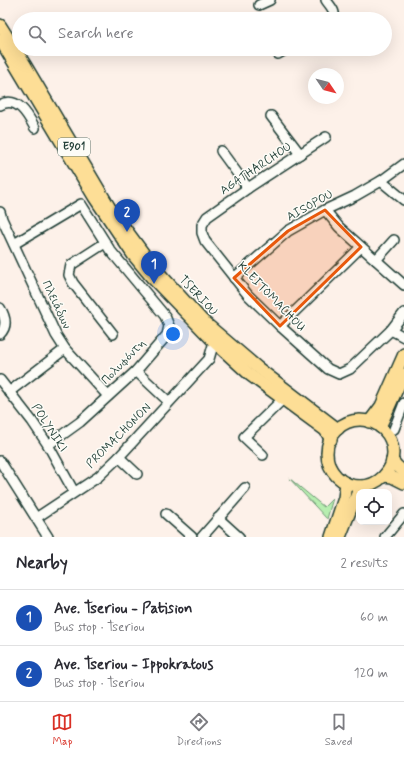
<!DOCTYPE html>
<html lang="en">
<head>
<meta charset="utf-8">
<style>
	body { margin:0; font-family:Mynerve,sans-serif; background:#f2f2f3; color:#2b2b33 }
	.controls { position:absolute; right:12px; bottom:12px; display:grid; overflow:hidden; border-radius:8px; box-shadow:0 4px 16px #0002 }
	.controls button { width:36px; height:36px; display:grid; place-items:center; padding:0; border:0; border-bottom:1px solid #e1e1e2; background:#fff; color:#2b2b33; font:20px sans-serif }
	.compass { position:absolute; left:308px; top:68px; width:36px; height:36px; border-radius:50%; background:#fff; box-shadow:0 4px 16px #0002; rotate:125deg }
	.you { position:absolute; left:173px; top:334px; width:14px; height:14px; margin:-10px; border:3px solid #fff; border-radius:50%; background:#1a73e8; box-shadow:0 0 0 6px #1a73e833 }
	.badge { display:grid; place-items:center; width:26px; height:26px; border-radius:50%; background:#d93025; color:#fff; font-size:13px; font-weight:700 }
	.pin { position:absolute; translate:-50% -33px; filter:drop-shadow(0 1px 2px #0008) }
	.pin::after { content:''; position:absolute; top:21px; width:14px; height:12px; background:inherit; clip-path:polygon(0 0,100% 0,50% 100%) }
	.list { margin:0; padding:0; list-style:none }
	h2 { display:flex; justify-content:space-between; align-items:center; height:52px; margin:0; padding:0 16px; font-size:17px }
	h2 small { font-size:13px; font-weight:400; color:#7c7c81 }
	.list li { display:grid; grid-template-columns:26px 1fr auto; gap:12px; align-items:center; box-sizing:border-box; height:56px; padding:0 16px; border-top:1px solid #e1e1e2 }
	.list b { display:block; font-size:15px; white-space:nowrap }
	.list p { margin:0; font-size:13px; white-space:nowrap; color:#7c7c81 }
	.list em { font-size:13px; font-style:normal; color:#7c7c81 }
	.icon { flex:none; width:22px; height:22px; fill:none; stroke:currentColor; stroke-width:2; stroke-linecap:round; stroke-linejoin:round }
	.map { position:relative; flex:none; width:404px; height:537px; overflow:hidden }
	.search { position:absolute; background:#fff; box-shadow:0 4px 16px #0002; left:12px; right:12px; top:12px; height:44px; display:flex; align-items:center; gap:10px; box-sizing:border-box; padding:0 14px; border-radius:22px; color:#7c7c81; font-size:15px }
	.sheet { height:164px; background:#fff }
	nav { display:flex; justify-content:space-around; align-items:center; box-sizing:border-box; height:56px; border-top:1px solid #e1e1e2; background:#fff; font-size:11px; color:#7c7c81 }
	nav a { display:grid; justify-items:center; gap:2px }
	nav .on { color:#d93025 }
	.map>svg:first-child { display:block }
</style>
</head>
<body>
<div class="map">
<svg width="404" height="537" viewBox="0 0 404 537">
	<rect width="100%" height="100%" fill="#fdf1e9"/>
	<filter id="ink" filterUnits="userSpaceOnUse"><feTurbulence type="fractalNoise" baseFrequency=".025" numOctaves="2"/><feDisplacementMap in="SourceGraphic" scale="8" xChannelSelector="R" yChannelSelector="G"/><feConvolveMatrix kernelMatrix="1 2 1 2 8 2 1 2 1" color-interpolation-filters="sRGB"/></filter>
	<g filter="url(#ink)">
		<polygon fill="#b7eeb0" stroke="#6b9672" points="289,478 324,507 333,498 327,519"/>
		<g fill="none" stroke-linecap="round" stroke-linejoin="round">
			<defs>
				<g id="minor">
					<path d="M326 0C330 6 337 12 333 19"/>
					<polyline points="259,5 270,0"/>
					<polyline points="278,54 287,49"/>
					<path d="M0 105C17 95 28 115 35 128"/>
					<polyline points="271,116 300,154"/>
					<polyline points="326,137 248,188 207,217 202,225 202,233 205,241 248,295 280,326 328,369 339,374 350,369 391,330 404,313"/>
					<polyline points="221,151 248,188"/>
					<polyline points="381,181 404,200"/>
					<polyline points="325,210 339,227 404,285"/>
					<polyline points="0,212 2,219 56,335 65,349 108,396"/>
					<polyline points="105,243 71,265 69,275 73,283 113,334"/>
					<polyline points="14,244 81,204 110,250 165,316 169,326 167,335 136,371 80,422 48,445"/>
					<polyline points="376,260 394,240"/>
					<polyline points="234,278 288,231 325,210 355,196 381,181 404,164"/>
					<path d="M0 308C5 316 8 326 0 334"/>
					<polyline points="280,326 361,247"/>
					<polyline points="391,330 404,337"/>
					<polyline points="136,371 169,402"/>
					<polyline points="0,380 32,421 48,445 74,492"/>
					<polyline points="9,392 65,349"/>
					<polyline points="394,429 404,403"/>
					<polyline points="263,455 244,437 282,400"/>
					<polyline points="119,457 137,474"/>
					<polyline points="0,461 48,537"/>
					<polyline points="166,514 192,537"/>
					<polyline points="36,518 98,477 119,457 209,359 214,342"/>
					<polyline points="218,518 239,537"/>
					<polyline points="202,537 245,488"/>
					<polyline points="385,537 404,514"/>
				</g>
				<g id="major">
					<polyline points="0,25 26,66 110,208 153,266 202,320 257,367 338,429"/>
					<polyline points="0,40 94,197 133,255 152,278 214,342 250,375 325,430 331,440"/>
					<circle cx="360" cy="453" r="33"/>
					<polyline points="369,422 381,406 404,354"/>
					<polyline points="380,427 404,374"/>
					<polyline points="392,460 397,466 404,472"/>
					<polyline points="384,476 392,477 404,483"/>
					<polyline points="331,537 344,498 346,483"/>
					<polyline points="340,537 360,486"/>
				</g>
			</defs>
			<use href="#minor" stroke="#1f3d34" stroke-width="12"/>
			<use href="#major" stroke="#1f3d34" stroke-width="14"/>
			<use href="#minor" stroke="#fdfcf7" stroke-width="9"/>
			<use href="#major" stroke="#fdde96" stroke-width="11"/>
		</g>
	</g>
	<path fill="#e8590c" fill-opacity="0.2" stroke="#e8590c" stroke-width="3" stroke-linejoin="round" d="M325 210 361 247 280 326 234 278 288 231Z"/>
	<g text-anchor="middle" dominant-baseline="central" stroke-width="3" stroke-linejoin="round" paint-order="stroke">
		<rect fill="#fdfcf7" stroke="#62766e" stroke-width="1" x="58" y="138" width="32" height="18" rx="3"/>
		<g font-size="11" font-weight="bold" fill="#1f3d34">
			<text x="74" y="147">E901</text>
		</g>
		<g font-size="12" fill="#1f3d34" stroke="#fdfcf7">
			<text transform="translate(256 169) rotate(-34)">AGATHARCHOU</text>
			<text transform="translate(310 206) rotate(-29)">AISOPOU</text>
			<text transform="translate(198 296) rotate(47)">TSERIOU</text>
			<text transform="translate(271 297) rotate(46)">KLEITOMACHOU</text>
			<text transform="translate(56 305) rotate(65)">Πλειάδων</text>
			<text transform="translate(124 362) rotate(-46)">Πολυφόντη</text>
			<text transform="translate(49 428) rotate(57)">POLYNIKI</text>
			<text transform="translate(119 436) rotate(-45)">PROMACHONON</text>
		</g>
	</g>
</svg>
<div class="controls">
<button><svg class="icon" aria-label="locate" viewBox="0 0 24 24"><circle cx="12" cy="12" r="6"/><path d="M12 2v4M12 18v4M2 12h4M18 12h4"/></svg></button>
</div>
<svg class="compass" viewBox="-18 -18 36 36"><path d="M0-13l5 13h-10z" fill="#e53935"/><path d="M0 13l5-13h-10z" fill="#7c7c81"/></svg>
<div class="you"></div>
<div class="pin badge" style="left:154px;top:284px;background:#1a4fb4">1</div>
<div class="pin badge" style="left:127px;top:232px;background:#1a4fb4">2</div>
<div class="search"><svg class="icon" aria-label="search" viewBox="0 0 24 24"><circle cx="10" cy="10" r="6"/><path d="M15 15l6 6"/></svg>Search here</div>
</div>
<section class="sheet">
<h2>Nearby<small>2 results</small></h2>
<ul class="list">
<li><span class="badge" style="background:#1a4fb4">1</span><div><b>Ave. Tseriou - Patision</b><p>Bus stop · Tseriou</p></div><em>60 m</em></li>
<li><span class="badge" style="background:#1a4fb4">2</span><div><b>Ave. Tseriou - Ippokratous</b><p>Bus stop · Tseriou</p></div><em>120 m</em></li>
</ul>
</section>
<nav>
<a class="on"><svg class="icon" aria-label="map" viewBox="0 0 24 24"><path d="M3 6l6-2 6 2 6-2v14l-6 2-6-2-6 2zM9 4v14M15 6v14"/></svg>Map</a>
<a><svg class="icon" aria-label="directions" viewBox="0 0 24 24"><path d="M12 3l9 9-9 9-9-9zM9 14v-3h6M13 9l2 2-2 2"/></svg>Directions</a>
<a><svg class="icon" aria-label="saved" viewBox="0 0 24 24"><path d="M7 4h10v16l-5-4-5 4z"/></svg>Saved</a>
</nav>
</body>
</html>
